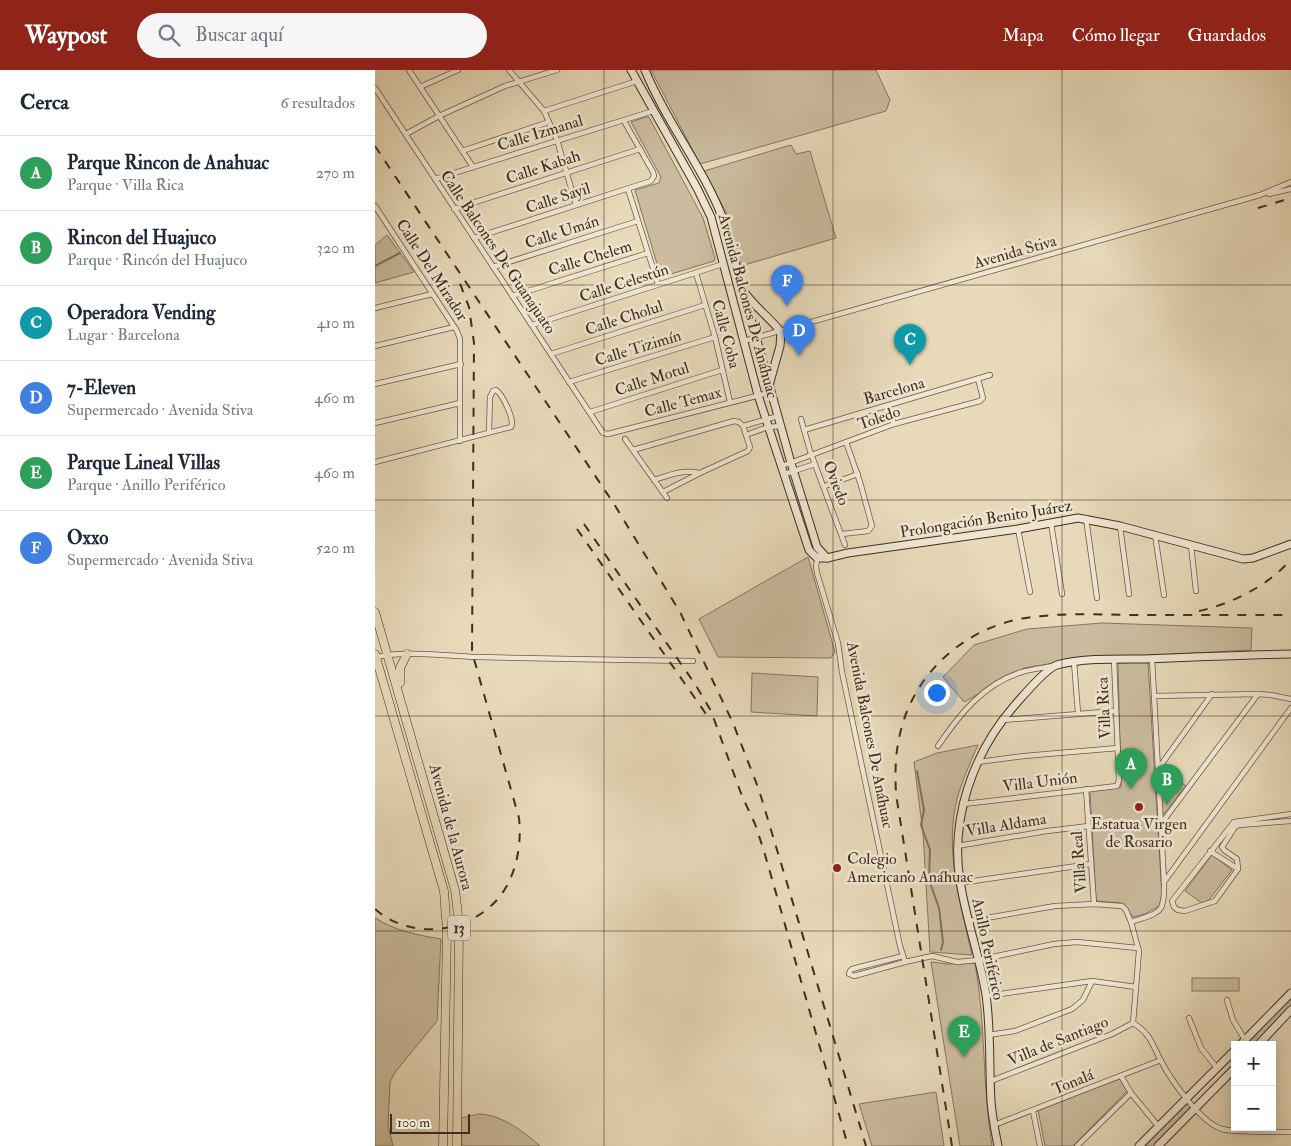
<!DOCTYPE html>
<html lang="es">
<head>
<meta charset="utf-8">
<style>
	body { margin:0; font-family:"IM FELL Double Pica",serif; background:#f6f6f7; color:#1f2937 }
	.controls { position:absolute; right:15px; bottom:15px; display:grid; overflow:hidden; border-radius:0px; box-shadow:0 2px 12px #0003 }
	.controls button { width:45px; height:45px; display:grid; place-items:center; padding:0; border:0; border-bottom:1px solid #e0e1e3; background:#fff; color:#1f2937; font:25px sans-serif }
	.scale { position:absolute; left:15px; bottom:12px; width:80px; box-sizing:border-box; padding-left:5px; border:2px solid #402f20; border-top:0; font-size:14px; line-height:18px; white-space:nowrap; color:#402f20; -webkit-text-stroke:4px #efe6d2; paint-order:stroke }
	.you { position:absolute; left:561px; top:622px; width:18px; height:18px; margin:-12px; border:4px solid #fff; border-radius:50%; background:#1a73e8; box-shadow:0 0 0 8px #1a73e833 }
	.badge { display:grid; place-items:center; width:32px; height:32px; border-radius:50%; background:#8f2418; color:#fff; font-size:16px; font-weight:700 }
	.pin { position:absolute; translate:-50% -41px; filter:drop-shadow(0 1px 2px #0008) }
	.pin::after { content:''; position:absolute; top:26px; width:18px; height:15px; background:inherit; clip-path:polygon(0 0,100% 0,50% 100%) }
	.list { margin:0; padding:0; list-style:none }
	h2 { display:flex; justify-content:space-between; align-items:center; height:65px; margin:0; padding:0 20px; font-size:21px }
	h2 small { font-size:16px; font-weight:400; color:#747a83 }
	.list li { display:grid; grid-template-columns:32px 1fr auto; gap:15px; align-items:center; box-sizing:border-box; height:75px; padding:0 20px; border-top:1px solid #e0e1e3 }
	.list b { display:block; font-size:19px; white-space:nowrap }
	.list p { margin:0; font-size:16px; white-space:nowrap; color:#747a83 }
	.list em { font-size:16px; font-style:normal; color:#747a83 }
	.icon { flex:none; width:28px; height:28px; fill:none; stroke:currentColor; stroke-width:2; stroke-linecap:round; stroke-linejoin:round }
	.map { position:relative; flex:none; width:916px; height:1076px; overflow:hidden }
	header { display:flex; align-items:center; gap:30px; box-sizing:border-box; height:70px; padding:0 25px; background:#8f2418; color:#fff }
	header strong { font-size:24px }
	nav { display:flex; gap:28px; margin-inline-start:auto; font-size:18px }
	.search { width:350px; height:45px; background:#f6f6f7; display:flex; align-items:center; gap:12px; box-sizing:border-box; padding:0 18px; border-radius:28px; color:#747a83; font-size:19px }
	main { display:flex }
	aside { flex:1; background:#fff }
	.map>svg:first-child { display:block }
</style>
</head>
<body>
<header>
<strong>Waypost</strong>
<div class="search"><svg class="icon" aria-label="search" viewBox="0 0 24 24"><circle cx="10" cy="10" r="6"/><path d="M15 15l6 6"/></svg>Buscar aquí</div>
<nav><a>Mapa</a><a>Cómo llegar</a><a>Guardados</a></nav>
</header>
<main>
<aside>
<h2>Cerca<small>6 resultados</small></h2>
<ul class="list">
<li><span class="badge" style="background:#2e9e5b">A</span><div><b>Parque Rincon de Anahuac</b><p>Parque · Villa Rica</p></div><em>270 m</em></li>
<li><span class="badge" style="background:#2e9e5b">B</span><div><b>Rincon del Huajuco</b><p>Parque · Rincón del Huajuco</p></div><em>320 m</em></li>
<li><span class="badge" style="background:#0f9aa8">C</span><div><b>Operadora Vending</b><p>Lugar · Barcelona</p></div><em>410 m</em></li>
<li><span class="badge" style="background:#3f7fe0">D</span><div><b>7-Eleven</b><p>Supermercado · Avenida Stiva</p></div><em>460 m</em></li>
<li><span class="badge" style="background:#2e9e5b">E</span><div><b>Parque Lineal Villas</b><p>Parque · Anillo Periférico</p></div><em>460 m</em></li>
<li><span class="badge" style="background:#3f7fe0">F</span><div><b>Oxxo</b><p>Supermercado · Avenida Stiva</p></div><em>520 m</em></li>
</ul>
</aside>
<div class="map">
<svg width="916" height="1076" viewBox="0 0 916 1076">
	<rect width="100%" height="100%" fill="#e7d9b9"/>
	<filter id="stains"><feTurbulence type="fractalNoise" baseFrequency=".004" numOctaves="4"/><feColorMatrix values="0 0 0 0 .2 0 0 0 0 .09 0 0 0 0 .02 0 0 0 .5 -.17"/></filter>
	<radialGradient id="worn" r=".72"><stop offset=".6" stop-color="#630" stop-opacity="0"/><stop offset="1" stop-color="#630" stop-opacity=".3"/></radialGradient>
	<g fill="#cbbc9f" stroke="#867660">
		<polygon points="276,0 501,0 515,30 511,41 325,94"/>
		<polygon points="271,47 274,47 328,148 340,188 339,191 286,207 260,120 284,113 286,107 256,52"/>
		<polygon points="416,75 421,84 435,81 461,168 366,196 351,142 329,101"/>
		<polygon points="12,165 39,202 0,213 0,175"/>
		<polygon points="433,487 460,582 456,588 343,587 324,549"/>
		<polygon points="727,553 877,558 876,580 703,589 649,598 589,632 568,607 599,575 652,559"/>
		<polygon points="773,592 787,827 784,836 770,844 758,847 747,833 721,831 715,721 746,717 743,593"/>
		<polygon points="377,603 443,607 442,646 376,642"/>
		<path d="M603 675C595 693 587 711 582 729 569 781 586 835 597 885L555 882 548 763 539 692 562 683Z"/>
		<polygon points="800,708 811,716 788,745 786,725"/>
		<polygon points="837,785 857,800 834,830 827,833 810,821"/>
		<path d="M0 848C21 861 42 865 66 869L62 951 21 1001 15 1012 13 1056 18 1076H0Z"/>
		<path d="M556 892 573 894 600 893C611 953 607 1015 617 1076H585Z"/>
		<rect x="817" y="908" width="47" height="13"/>
		<polygon points="916,926 916,937 878,975 868,975"/>
		<polygon points="744,1008 752,1021 698,1076 670,1076 663,1040"/>
		<polygon points="561,1022 569,1076 497,1076 484,1034"/>
		<polygon points="810,1035 814,1035 815,1040 779,1076 769,1076"/>
		<path d="M104 1044C127 1045 148 1061 165 1076H86V1048Z"/>
	</g>
	<g fill="none" stroke-linecap="round" stroke-linejoin="round">
		<g stroke="#82725d" stroke-width="2">
			<polyline points="0,196 25,183"/>
			<polyline points="542,701 549,740 546,755 555,780 554,810 564,838 568,872 566,880"/>
		</g>
		<defs>
			<g id="street">
				<polyline points="34,0 98,97"/>
				<polyline points="134,0 169,41 182,70 201,135"/>
				<polyline points="45,17 83,0"/>
				<polyline points="0,18 228,363 233,364 397,322"/>
				<polyline points="169,41 262,11"/>
				<polyline points="31,64 64,46 130,16 182,0"/>
				<polyline points="87,81 174,52"/>
				<polyline points="60,109 278,41"/>
				<polyline points="253,119 283,214"/>
				<polyline points="894,124 916,119"/>
				<polyline points="0,136 82,261 85,269 85,371"/>
				<polyline points="79,139 265,79"/>
				<polyline points="99,168 276,111 279,106 278,102 249,51"/>
				<polyline points="118,197 263,151"/>
				<polyline points="321,203 340,267 355,332"/>
				<polyline points="137,226 273,183"/>
				<polyline points="0,238 57,224"/>
				<polyline points="157,255 348,194"/>
				<polyline points="369,271 885,125 916,112"/>
				<polyline points="0,276 79,257"/>
				<polyline points="176,284 330,235"/>
				<polyline points="194,312 340,267"/>
				<polyline points="0,314 86,294"/>
				<polyline points="513,336 519,354"/>
				<polyline points="215,342 347,300"/>
				<polyline points="426,349 435,381 470,475"/>
				<polyline points="0,353 85,333"/>
				<polyline points="429,360 615,305"/>
				<polyline points="371,365 393,357 406,356"/>
				<polyline points="250,369 292,428"/>
				<polyline points="258,380 359,351 364,352 368,356 403,346"/>
				<path d="M0 392 136 357C140 350 128 325 121 320L118 321 115 327 114 362"/>
				<polyline points="407,396 519,354 605,331 608,328 603,309"/>
				<polyline points="410,404 440,394"/>
				<path d="M279 410C295 405 308 399 324 403"/>
				<polyline points="450,416 483,404"/>
				<polyline points="288,422 325,403 373,381 375,377 368,356"/>
				<polyline points="711,448 722,528"/>
				<polyline points="676,453 687,524"/>
				<polyline points="745,456 754,524"/>
				<polyline points="643,459 655,522"/>
				<polyline points="467,464 493,461 497,456 485,412 471,372"/>
				<polyline points="780,465 789,525"/>
				<polyline points="816,475 821,521"/>
				<polyline points="443,486 441,496 442,503 463,573 467,602 525,876 530,892 557,886 582,892 603,890 679,874 702,872 763,878"/>
				<path d="M1 587C34 580 70 586 104 587 175 589 247 590 318 591"/>
				<polyline points="699,592 703,643"/>
				<polyline points="779,626 883,624 896,625 916,629"/>
				<polyline points="628,650 741,641"/>
				<path d="M563 676C584 645 609 613 647 602 657 599 668 598 678 596"/>
				<polyline points="603,692 649,686 743,678"/>
				<polyline points="783,699 837,624"/>
				<polyline points="711,719 719,834"/>
				<polyline points="589,734 742,716 744,710 739,589"/>
				<polyline points="916,744 859,752 797,831 799,837 803,840 810,841 840,831 863,799 862,789 849,780 847,777 860,757 864,755 916,751"/>
				<polyline points="786,754 883,624"/>
				<polyline points="582,776 672,761 714,756"/>
				<polyline points="835,781 863,799"/>
				<polyline points="789,812 916,638"/>
				<polyline points="585,813 716,794"/>
				<polyline points="594,851 680,836 719,834 747,836 751,840 756,852 764,881 758,953"/>
				<path d="M756 852C785 842 790 845 789 812L777 588"/>
				<polyline points="528,886 477,899 475,901 474,904 479,906 530,892"/>
				<polyline points="611,926 717,911 761,917"/>
				<polyline points="852,930 858,950 870,970"/>
				<polyline points="814,948 826,978 842,998"/>
				<path d="M758 953C776 964 777 974 786 991 796 1010 826 1053 847 1059 863 1063 898 1061 916 1062"/>
				<polyline points="613,965 640,961 697,939 708,930 717,911"/>
				<polyline points="746,1006 756,1023 783,1056"/>
				<polyline points="616,1011 737,964 758,953"/>
				<polyline points="658,1041 665,1076"/>
				<polyline points="619,1055 786,990"/>
				<polyline points="702,1076 756,1023"/>
			</g>
			<g id="secondary">
				<polyline points="256,0 322,118 336,147 383,325 434,480 442,488 452,488 473,483 643,459 703,448 745,456 868,489 878,488 916,474"/>
				<path d="M270 0C291 52 328 97 348 149L416 393 442 477 452 488"/>
				<path d="M370 223C381 238 395 248 406 262L405 276 395 312"/>
				<polyline points="865,975 916,923"/>
				<polyline points="883,975 916,940"/>
				<path d="M623 1076C620 1061 617 1046 616 1031 614 996 616 960 611 925 605 887 591 850 585 811 575 749 598 683 639 636 647 627 671 598 682 595 708 588 742 589 769 589 818 587 867 585 916 584"/>
				<polyline points="764,1076 860,980"/>
				<polyline points="783,1076 860,998"/>
			</g>
			<g id="primary">
				<polyline points="0,542 80,820 84,853 82,1076"/>
				<polyline points="0,584 69,821 72,861 68,1076"/>
				<polyline points="25,613 25,598 32,584"/>
			</g>
		</defs>
		<use href="#street" stroke="#6a5a46" stroke-width="6"/>
		<use href="#secondary" stroke="#402f20" stroke-width="9"/>
		<use href="#primary" stroke="#402f20" stroke-width="9"/>
		<use href="#street" stroke="#efe6d2" stroke-width="4.5"/>
		<use href="#secondary" stroke="#efe6d2" stroke-width="7"/>
		<use href="#primary" stroke="#e7d9b9" stroke-width="8"/>
		<g stroke="#402f20" stroke-width="2" stroke-dasharray="9 9" stroke-linecap="butt">
			<polyline points="0,76 239,434 305,542 358,653 384,720 491,1076"/>
			<polyline points="883,138 916,128"/>
			<polyline points="209,454 320,614 336,641 367,726 380,754 389,781 473,1076"/>
			<polyline points="202,459 331,644"/>
			<path d="M824 541C856 534 895 515 916 489"/>
			<path d="M0 839C35 870 90 864 121 831 141 809 147 776 144 748L97 582 99 273 94 237 84 211"/>
			<path d="M577 1076 521 724C520 704 520 684 525 664 538 604 590 557 651 548 689 542 729 545 768 545 817 545 867 545 916 545"/>
		</g>
	</g>
	<path fill="none" stroke="#402f20" stroke-width="1" stroke-opacity="0.55" d="M229 0V1076M458 0V1076M687 0V1076M0 215H916M0 430H916M0 646H916M0 861H916"/>
	<g fill="#8f2418" stroke="#efe6d2" stroke-width="2">
		<circle cx="764" cy="737" r="5"/>
		<circle cx="462" cy="798" r="5"/>
	</g>
	<g text-anchor="middle" dominant-baseline="central" stroke-width="5" stroke-linejoin="round" paint-order="stroke">
		<rect fill="#efe6d2" stroke="#746655" stroke-width="1" x="73" y="845.5" width="22" height="25" rx="4"/>
		<g font-size="15" font-weight="bold" fill="#402f20">
			<text x="84" y="858">13</text>
		</g>
		<g font-size="16" fill="#402f20" stroke="#efe6d2">
			<text transform="translate(165 63) rotate(-17)">Calle Izmanal</text>
			<text transform="translate(168 97) rotate(-18)">Calle Kabah</text>
			<text transform="translate(183 128) rotate(-18)">Calle Sayil</text>
			<text transform="translate(187 162) rotate(-18)">Calle Umán</text>
			<text transform="translate(123 182) rotate(56)">Calle Balcones De Guanajuato</text>
			<text transform="translate(640 182) rotate(-16)">Avenida Stiva</text>
			<text transform="translate(215 188) rotate(-17)">Calle Chelem</text>
			<text transform="translate(57 200) rotate(57)">Calle Del Mirador</text>
			<text transform="translate(249 213) rotate(-18)">Calle Celestún</text>
			<text transform="translate(373 236) rotate(75)">Avenida Balcones De Anáhuac</text>
			<text transform="translate(249 248) rotate(-18)">Calle Cholul</text>
			<text transform="translate(351 264) rotate(75)">Calle Coba</text>
			<text transform="translate(263 278) rotate(-17)">Calle Tizimín</text>
			<text transform="translate(277 309) rotate(-18)">Calle Motul</text>
			<text transform="translate(519 321) rotate(-16)">Barcelona</text>
			<text transform="translate(308 332) rotate(-15)">Calle Temax</text>
			<text transform="translate(504 348) rotate(-19)">Toledo</text>
			<text transform="translate(461 413) rotate(69)">Oviedo</text>
			<text transform="translate(611 449) rotate(-9)">Prolongación Benito Juárez</text>
			<text transform="translate(729 638) rotate(-93)">Villa Rica</text>
			<text transform="translate(495 665) rotate(79)">Avenida Balcones De Anáhuac</text>
			<text transform="translate(665 712) rotate(-7)">Villa Unión</text>
			<text transform="translate(631 755) rotate(-9)">Villa Aldama</text>
			<text transform="translate(76 757) rotate(75)">Avenida de la Aurora</text>
			<text transform="translate(704 792) rotate(-94)">Villa Real</text>
			<text transform="translate(613 879) rotate(78)">Anillo Periférico</text>
			<text transform="translate(683 971) rotate(-22)">Villa de Santiago</text>
			<text transform="translate(698 1012) rotate(-22)">Tonalá</text>
		</g>
		<g font-size="16" fill="#402f20" stroke="#efe6d2">
			<text x="764" y="754">Estatua Virgen<tspan x="764" dy="18">de Rosario</tspan></text>
			<text x="472" y="789" text-anchor="start">Colegio<tspan x="472" dy="18">Americano Anáhuac</tspan></text>
		</g>
	</g>
	<rect width="100%" height="100%" filter="url(#stains)"/>
	<rect width="100%" height="100%" fill="url(#worn)"/>
</svg>
<div class="controls">
<button>+</button>
<button>−</button>
</div>
<div class="scale">100 m</div>
<div class="you"></div>
<div class="pin badge" style="left:756px;top:719px;background:#2e9e5b">A</div>
<div class="pin badge" style="left:792px;top:735px;background:#2e9e5b">B</div>
<div class="pin badge" style="left:535px;top:295px;background:#0f9aa8">C</div>
<div class="pin badge" style="left:424px;top:286px;background:#3f7fe0">D</div>
<div class="pin badge" style="left:589px;top:987px;background:#2e9e5b">E</div>
<div class="pin badge" style="left:412px;top:236px;background:#3f7fe0">F</div>
</div>
</main>
</body>
</html>
